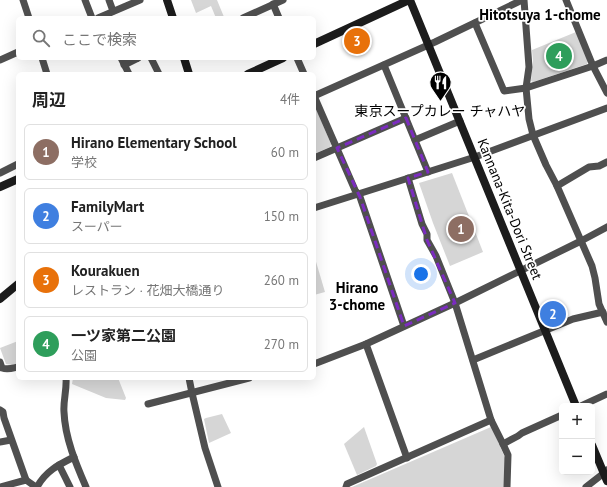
<!DOCTYPE html>
<html lang="ja">
<head>
<meta charset="utf-8">
<style>
	body { margin:0; font-family:"PT Sans","Noto Sans JP",sans-serif; background:#f6f6f6; color:#222 }
	.controls { position:absolute; right:12px; bottom:12px; display:grid; overflow:hidden; border-radius:6px; box-shadow:0 4px 16px #0002 }
	.controls button { width:36px; height:36px; display:grid; place-items:center; padding:0; border:0; border-bottom:1px solid #e0e0e0; background:#fff; color:#222; font:20px sans-serif }
	.you { position:absolute; left:421px; top:274px; width:14px; height:14px; margin:-10px; border:3px solid #fff; border-radius:50%; background:#1a73e8; box-shadow:0 0 0 6px #1a73e833 }
	.badge { display:grid; place-items:center; width:26px; height:26px; border-radius:50%; background:#db2777; color:#fff; font-size:13px; font-weight:700 }
	.pin { position:absolute; translate:-50% -50%; border:2px solid #fff; box-shadow:0 1px 4px #0006 }
	.list { margin:0; padding:0; list-style:none }
	h2 { display:flex; justify-content:space-between; align-items:center; height:52px; margin:0; padding:0 16px; font-size:17px }
	h2 small { font-size:13px; font-weight:400; color:#767676 }
	.list li { display:grid; grid-template-columns:26px 1fr auto; gap:12px; align-items:center; box-sizing:border-box; height:56px; margin:0 8px 8px; padding:0 8px; border:1px solid #e0e0e0; border-radius:6px }
	.list b { display:block; font-size:15px; white-space:nowrap }
	.list p { margin:0; font-size:13px; white-space:nowrap; color:#767676 }
	.list em { font-size:13px; font-style:normal; color:#767676 }
	.icon { flex:none; width:22px; height:22px; fill:none; stroke:currentColor; stroke-width:2; stroke-linecap:round; stroke-linejoin:round }
	.map { position:relative; flex:none; width:607px; height:487px; overflow:hidden }
	.search { position:absolute; background:#fff; box-shadow:0 4px 16px #0002; left:16px; top:16px; width:300px; height:44px; display:flex; align-items:center; gap:10px; box-sizing:border-box; padding:0 14px; border-radius:6px; color:#767676; font-size:15px }
	.panel { position:absolute; background:#fff; box-shadow:0 4px 16px #0002; left:16px; top:72px; width:300px; height:308px; border-radius:6px }
	.map>svg:first-child { display:block }
</style>
</head>
<body>
<div class="map">
<svg width="607" height="487" viewBox="0 0 607 487">
	<rect width="100%" height="100%" fill="#fff"/>
	<g fill="#d6d6d6">
		<polygon points="191,0 217,0 224,17 222,18 216,18 211,6 196,13"/>
		<polygon points="576,32 588,61 587,64 533,82 531,81 533,62 532,50"/>
		<polygon points="314,104 331,144 330,147 314,154"/>
		<polygon points="452,173 483,252 450,266 433,223 419,183"/>
		<polygon points="314,255 325,292 314,295"/>
		<polygon points="18,341 18,363 12,365 6,364 0,348"/>
		<polygon points="73,378 118,378 126,398 125,400 106,398 72,384"/>
		<polygon points="222,414 231,433 209,443 204,419 206,418"/>
		<polygon points="364,427 377,464 376,466 357,475 344,444"/>
		<polygon points="491,427 492,427 505,458 504,487 352,487"/>
	</g>
	<g fill="none" stroke-linecap="round" stroke-linejoin="round">
		<g stroke="#4f4f4f" stroke-width="7">
			<polyline points="23,0 29,18"/>
			<polyline points="85,0 92,18"/>
			<polyline points="109,0 113,11"/>
			<polyline points="524,0 529,67 526,88 529,119 533,135 546,165 557,186 592,266 595,278 599,304 607,322"/>
			<polyline points="566,0 593,66 607,93"/>
			<polyline points="273,4 279,18"/>
			<polyline points="98,18 140,0"/>
			<polyline points="243,18 283,0"/>
			<polyline points="475,23 504,91 526,88 593,66 607,60"/>
			<polyline points="42,58 47,74"/>
			<polyline points="121,58 129,74"/>
			<polyline points="151,58 159,74"/>
			<polyline points="297,58 304,74"/>
			<polyline points="0,60 18,52"/>
			<polyline points="124,65 138,58"/>
			<polyline points="384,65 428,172"/>
			<polyline points="314,96 355,190 360,197 404,326"/>
			<polyline points="314,96 435,42 522,0"/>
			<polyline points="415,140 460,121"/>
			<polyline points="314,158 406,118"/>
			<polyline points="0,173 18,164"/>
			<polyline points="408,178 422,224 427,234 427,240 436,256 455,303 491,420 503,444 508,455 507,487"/>
			<polyline points="557,186 589,167 599,166 607,162"/>
			<polyline points="314,208 475,157 607,108"/>
			<polyline points="366,344 407,458"/>
			<polyline points="473,360 573,319 603,312"/>
			<path d="M0 362 2 368C8 370 13 368 18 367"/>
			<polyline points="314,364 366,344 455,303 581,241 607,227"/>
			<path d="M66 378C67 390 63 401 64 412 65 438 76 464 86 487"/>
			<polyline points="189,378 192,393 205,448 218,487"/>
			<polyline points="148,404 249,378"/>
			<polyline points="581,406 607,394"/>
			<polyline points="0,410 3,412 4,418 26,480"/>
			<polyline points="0,442 11,440"/>
			<polyline points="503,444 518,436 522,433 562,415"/>
			<polyline points="59,465 70,487"/>
			<polyline points="0,487 26,480 36,487"/>
			<path d="M37 487C46 471 58 465 74 457"/>
			<polyline points="346,487 347,484 491,420"/>
			<polyline points="586,487 604,473 607,470"/>
		</g>
		<g stroke="#1c1c1c" stroke-width="8">
			<polyline points="167,0 173,18"/>
			<polyline points="410,0 576,406"/>
			<polyline points="314,44 409,0"/>
			<polyline points="184,58 189,74"/>
			<polyline points="248,74 283,58"/>
			<polyline points="0,187 18,179"/>
			<polyline points="0,299 18,284"/>
			<polyline points="592,445 607,481"/>
		</g>
	</g>
	<path fill="none" stroke="#7b2cbf" stroke-width="3" stroke-dasharray="8 5" stroke-linejoin="round" d="M406 118 428 172 408 178 427 240 455 303 404 326 360 197 337 148Z"/>
	<defs>
		<symbol id="restaurant-pin" viewBox="-11 -11 22 30"><path d="M0 17L-7.5 6A9.5 9.5 0 1 1 7.5 6Z" fill="#000" stroke="#fff"/><path d="M-5-6h1v4h1v-4h1v4h1v-4h1v5L-1.5 .5V6h-2V.5L-5-1ZM5-6V6H3V1.5H1.5Q1.5-4 5-6Z" fill="#fff"/></symbol>
	</defs>
	<g fill-rule="evenodd">
		<use href="#restaurant-pin" x="428" y="70" width="25" height="34"/>
	</g>
	<g text-anchor="middle" dominant-baseline="central" stroke-width="3.5" stroke-linejoin="round" paint-order="stroke">
		<g font-size="14" fill="#000" stroke="#fff">
			<text x="440" y="111">東京スープカレー チャハヤ</text>
		</g>
		<g font-size="14" fill="#000" stroke="#fff">
			<text transform="translate(510 209) rotate(68)">Kannana-Kita-Dori Street</text>
		</g>
		<g font-size="15" font-weight="bold" fill="#000" stroke="#fff">
			<text x="540" y="14">Hitotsuya 1-chome</text>
			<text x="357" y="287">Hirano<tspan x="357" dy="17">3-chome</tspan></text>
		</g>
	</g>
</svg>
<div class="controls">
<button>+</button>
<button>−</button>
</div>
<div class="you"></div>
<div class="pin badge" style="left:461px;top:229px;background:#8d6e63">1</div>
<div class="pin badge" style="left:553px;top:314px;background:#3f7fe0">2</div>
<div class="pin badge" style="left:357px;top:41px;background:#e8710a">3</div>
<div class="pin badge" style="left:559px;top:56px;background:#2e9e5b">4</div>
<div class="search"><svg class="icon" aria-label="search" viewBox="0 0 24 24"><circle cx="10" cy="10" r="6"/><path d="M15 15l6 6"/></svg>ここで検索</div>
<section class="panel">
<h2>周辺<small>4件</small></h2>
<ul class="list">
<li><span class="badge" style="background:#8d6e63">1</span><div><b>Hirano Elementary School</b><p>学校</p></div><em>60 m</em></li>
<li><span class="badge" style="background:#3f7fe0">2</span><div><b>FamilyMart</b><p>スーパー</p></div><em>150 m</em></li>
<li><span class="badge" style="background:#e8710a">3</span><div><b>Kourakuen</b><p>レストラン · 花畑大橋通り</p></div><em>260 m</em></li>
<li><span class="badge" style="background:#2e9e5b">4</span><div><b>一ツ家第二公園</b><p>公園</p></div><em>270 m</em></li>
</ul>
</section>
</div>
</body>
</html>
